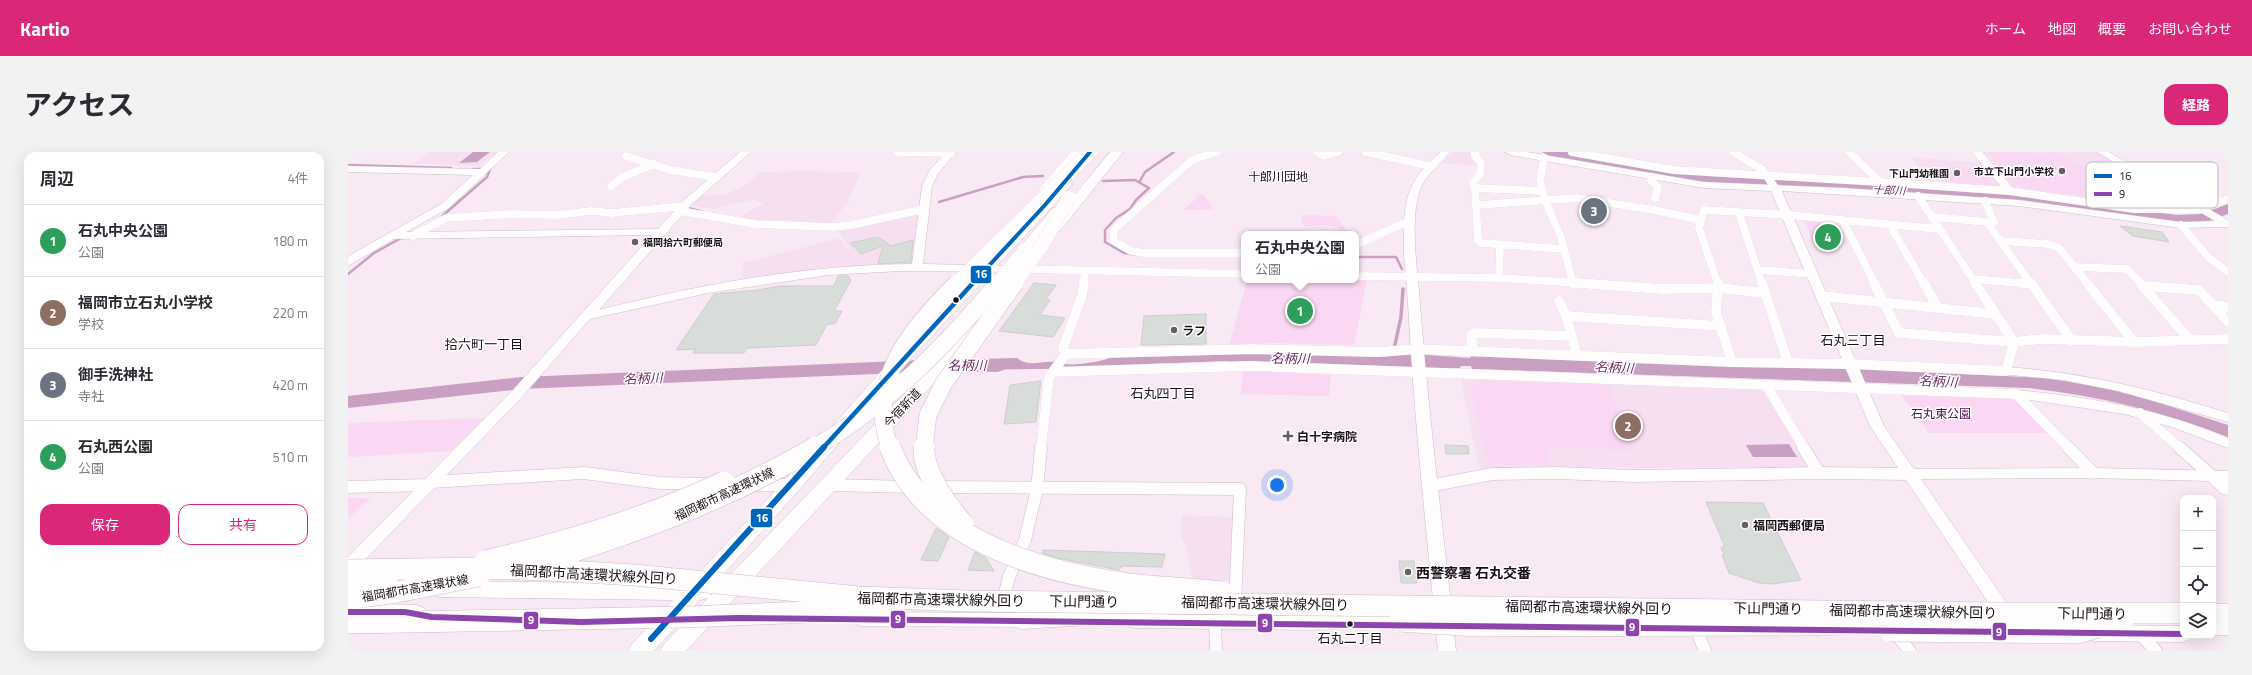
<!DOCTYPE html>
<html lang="ja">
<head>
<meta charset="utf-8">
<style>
	body { margin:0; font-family:"Titillium Web","Noto Sans JP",sans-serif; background:#f2f2f3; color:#2b2b33 }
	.controls { position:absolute; right:12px; bottom:12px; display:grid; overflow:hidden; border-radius:8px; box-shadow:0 4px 16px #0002 }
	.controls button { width:36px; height:36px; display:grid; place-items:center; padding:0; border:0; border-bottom:1px solid #e1e1e2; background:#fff; color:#2b2b33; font:20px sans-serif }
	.you { position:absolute; left:929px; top:333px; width:14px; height:14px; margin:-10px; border:3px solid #fff; border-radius:50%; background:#1a73e8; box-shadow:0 0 0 6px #1a73e833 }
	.badge { display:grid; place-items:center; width:26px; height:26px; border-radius:50%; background:#db2777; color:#fff; font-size:13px; font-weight:700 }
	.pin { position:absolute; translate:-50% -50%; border:2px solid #fff; box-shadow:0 1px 4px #0006 }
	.popup { position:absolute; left:893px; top:79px; width:118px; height:52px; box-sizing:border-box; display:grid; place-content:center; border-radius:8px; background:#fff; filter:drop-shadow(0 1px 3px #0005); font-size:13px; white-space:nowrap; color:#7c7c81 }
	.popup b { font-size:15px; color:#2b2b33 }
	.popup::after { content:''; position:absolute; left:50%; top:100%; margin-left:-8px; border:8px solid transparent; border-top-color:#fff }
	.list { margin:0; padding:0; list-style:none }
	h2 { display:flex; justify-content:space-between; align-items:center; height:52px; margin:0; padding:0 16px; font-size:17px }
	h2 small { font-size:13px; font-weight:400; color:#7c7c81 }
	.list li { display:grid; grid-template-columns:26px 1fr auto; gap:12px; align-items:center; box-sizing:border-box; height:72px; padding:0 16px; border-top:1px solid #e1e1e2 }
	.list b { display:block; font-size:15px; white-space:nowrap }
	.list p { margin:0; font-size:13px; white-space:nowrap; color:#7c7c81 }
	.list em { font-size:13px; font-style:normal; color:#7c7c81 }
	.actions { display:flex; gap:8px; padding:12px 16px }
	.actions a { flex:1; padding:9px 0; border:1px solid #db2777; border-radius:12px; text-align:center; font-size:14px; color:#db2777 }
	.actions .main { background:#db2777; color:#fff }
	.icon { flex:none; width:22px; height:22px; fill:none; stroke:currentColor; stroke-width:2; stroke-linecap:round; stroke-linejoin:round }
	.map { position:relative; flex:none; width:1880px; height:499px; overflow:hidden; border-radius:12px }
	header { display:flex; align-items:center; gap:24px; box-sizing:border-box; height:56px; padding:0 20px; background:#db2777; color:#fff }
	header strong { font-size:19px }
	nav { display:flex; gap:22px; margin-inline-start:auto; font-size:14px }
	.intro { display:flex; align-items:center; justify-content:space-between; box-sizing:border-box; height:96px; padding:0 24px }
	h1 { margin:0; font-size:28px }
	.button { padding:10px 18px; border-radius:12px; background:#db2777; color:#fff; font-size:14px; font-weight:700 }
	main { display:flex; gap:24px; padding:0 24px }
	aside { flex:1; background:#fff; border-radius:12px; box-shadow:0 4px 16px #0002 }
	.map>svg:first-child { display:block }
</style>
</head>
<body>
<header>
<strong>Kartio</strong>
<nav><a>ホーム</a><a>地図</a><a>概要</a><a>お問い合わせ</a></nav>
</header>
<div class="intro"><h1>アクセス</h1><a class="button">経路</a></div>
<main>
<aside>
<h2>周辺<small>4件</small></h2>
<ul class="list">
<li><span class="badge" style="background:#2e9e5b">1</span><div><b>石丸中央公園</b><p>公園</p></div><em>180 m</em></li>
<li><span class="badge" style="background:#8d6e63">2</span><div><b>福岡市立石丸小学校</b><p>学校</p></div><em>220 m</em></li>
<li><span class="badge" style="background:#6b7280">3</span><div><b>御手洗神社</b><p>寺社</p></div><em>420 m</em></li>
<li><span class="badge" style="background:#2e9e5b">4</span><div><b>石丸西公園</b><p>公園</p></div><em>510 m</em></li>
</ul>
<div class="actions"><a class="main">保存</a><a>共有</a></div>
</aside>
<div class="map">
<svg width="1880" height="499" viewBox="0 0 1880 499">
	<rect width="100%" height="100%" fill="#f8e9f4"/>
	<g fill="#f7dff2">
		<polygon points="82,0 149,0 131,14 65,12"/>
		<polygon points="1105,0 1122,0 1131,11 1130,14 1094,11"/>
		<polygon points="1631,0 1750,0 1844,56 1800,56 1663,38"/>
		<polygon points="1564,5 1635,11 1656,37 1581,31"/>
		<polygon points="454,19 513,20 500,49 482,73 413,70 392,65 416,51 404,48 364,57 342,53 354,43 377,43 395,34 413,20"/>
		<polygon points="568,59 573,60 565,109 559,112 460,118 475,107 459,119 395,127 394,111 492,86 499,96 497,98 500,95 491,79"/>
		<polygon points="1112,224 1415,235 1461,315 1294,316 1193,314 1136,317 1131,315"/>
		<polygon points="834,363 885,365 881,429 855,430 843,424 838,391 833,386"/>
	</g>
	<g fill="#fad7f2">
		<path d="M1642 0H1678L1683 3 1712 1 1781 44C1759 44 1683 43 1667 31 1658 24 1649 9 1642 0Z"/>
		<polygon points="1595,14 1634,18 1646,35 1605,31 1593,16"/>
		<polygon points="854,41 865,57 836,58"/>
		<polygon points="953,63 988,64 1001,82 992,82 990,76 978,73 955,74"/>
		<polygon points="1457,69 1471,70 1474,78 1493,80 1500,92 1465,90"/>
		<polygon points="1019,127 1006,193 925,191 881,194 899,128"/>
		<polygon points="895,218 983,223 981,244 893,242"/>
		<polygon points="1136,229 1257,233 1263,236 1286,298 1199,296 1202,311 1140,312 1122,236"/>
		<polygon points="1550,239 1666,245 1699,281 1581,281"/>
		<polygon points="136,266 103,299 0,305 0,271"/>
		<polygon points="0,346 23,346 4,365 0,365"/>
	</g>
	<g fill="#caa0c2">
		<polygon points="125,0 142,0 129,10 111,11"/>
		<path d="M853 201 1080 203 1122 206 1123 204H1130L1516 217 1696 226 1747 234 1793 245 1880 273V285C1815 260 1749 243 1680 236L1124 217 1123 214H1113L1112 216H1081L889 211 878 209 800 212 764 216 618 218 626 207 669 206C681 216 694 208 708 210 711 210 714 212 717 212 726 214 761 209 768 203Z"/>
		<polygon points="1441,292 1449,305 1405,305 1398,293"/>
	</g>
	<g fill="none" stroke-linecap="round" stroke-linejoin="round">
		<g stroke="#caa0c2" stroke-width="2.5">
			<polyline points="0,13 103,16"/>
			<polyline points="755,29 787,28 801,36 788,48 782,57 768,66 757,78 757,90 776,101 790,103"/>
			<polyline points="792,29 797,20 826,0"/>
			<polyline points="591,50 675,25 695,24"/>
			<polyline points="340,56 352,59"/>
			<polyline points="92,66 139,25 142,17 125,17"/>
			<polyline points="1008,105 1048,105 1054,117"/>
			<polyline points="0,122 26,101 55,85"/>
		</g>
		<polyline stroke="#caa0c2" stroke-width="3.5" points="1046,197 1053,165 1055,137"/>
		<g fill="#caa0c2" fill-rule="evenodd">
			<polygon points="1194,0 1224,0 1359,24 1567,34 1665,42 1829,63 1853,62 1880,52 1880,62 1855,71 1829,73 1665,50 1567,42 1359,32 1201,4"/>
			<polygon points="599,207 649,208 656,210 659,214 656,218 649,220 599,219 174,237 0,256 0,244 174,225"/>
		</g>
	</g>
	<g fill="#d9ddd9" stroke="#ceccce">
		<polygon points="1772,74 1814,80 1821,90 1785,84"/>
		<polygon points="530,85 543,94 565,88 563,110 530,112 535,94 513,102 502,91"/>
		<polygon points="490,124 500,124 503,128 486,159 494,159 487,172 479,172 468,193 399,196 396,201 345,201 347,197 328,198 366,142 410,138 430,134 486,134"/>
		<polygon points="686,131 708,133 697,148 702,148 692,163 717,166 705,185 651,179"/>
		<polygon points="858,162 858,192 793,193 796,164"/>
		<polygon points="693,229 688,270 656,272 662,233"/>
		<polygon points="1097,293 1120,294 1121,302 1098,302"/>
		<polygon points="1358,350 1415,351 1453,428 1424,432 1411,431 1381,421 1374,403 1376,403 1373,395 1377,395"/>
		<polygon points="588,376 601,385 590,409 573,408"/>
		<polygon points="695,398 817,402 814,415 774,414 771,418 709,406 694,401"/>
		<polygon points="627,400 638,406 646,419 620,418"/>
		<polygon points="1051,409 1066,409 1069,431 1053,431"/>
	</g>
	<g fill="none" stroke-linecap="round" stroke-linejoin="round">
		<defs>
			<g id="street-far2">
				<polyline points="550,0 603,1"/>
				<polyline points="869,0 844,8 770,74 765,80 766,89 783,99 797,101 896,101"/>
				<polyline points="969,0 976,4 990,0"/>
				<polyline points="1018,0 1082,14"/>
				<polyline points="1127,0 1127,4 1133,11 1132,23 1125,30 1127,36 1194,39"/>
				<polyline points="1224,0 1326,18 1532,30"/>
				<polyline points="1385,0 1415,18 1427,36"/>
				<polyline points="1501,0 1532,30 1662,39 1787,57 1851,57 1880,47"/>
				<polyline points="1629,0 1662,39"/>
				<polyline points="278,4 322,18 367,25"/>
				<polyline points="1196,6 1192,29 1197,49 1213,85 1225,132"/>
				<polyline points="1304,25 1303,28 1310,36 1307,46"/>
				<polyline points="263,34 275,25 306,12"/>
				<polyline points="1127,36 1130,89 1133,91 1215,97"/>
				<polyline points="696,37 728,0"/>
				<polyline points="1570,44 1628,132"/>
				<polyline points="1637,49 1646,70 1639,70 1683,132"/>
				<polyline points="1130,53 1229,46 1306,58 1353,68"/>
				<polyline points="332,59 407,72 485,75 504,73 576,57"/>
				<polyline points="1391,61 1414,132"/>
				<polyline points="1585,65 1639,70"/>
				<polyline points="1495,69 1527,132"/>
				<polyline points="1542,73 1576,132"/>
				<polyline points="1833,73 1860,105 1880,120"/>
				<polyline points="65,84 98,66 164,62 208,63 243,59 264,61 337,54"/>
				<polyline points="1652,89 1700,92 1711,96 1740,132"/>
				<polyline points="1008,93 1054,72 1063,72"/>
				<polyline points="1727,115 1779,117 1793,132"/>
				<polyline points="675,117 896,122"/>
				<polyline points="1410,118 1465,122"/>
				<polyline points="1008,124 1151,126 1244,132"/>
				<polyline points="1151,126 1152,93"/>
				<polyline points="1625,127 1683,132"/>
				<polyline points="735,132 737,120"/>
				<polyline points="1370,132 1351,76 1356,58 1440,63 1591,77"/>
			</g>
			<g id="street-far1">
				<polyline points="1229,131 1314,137 1371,136 1417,141"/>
				<polyline points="1370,131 1368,161 1384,210 1503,212 1658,219 1666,190 1627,131"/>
				<polyline points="1414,131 1440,211"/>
				<polyline points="1526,131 1551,181 1666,190 1693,187 1789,190 1880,187"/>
				<polyline points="1576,131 1590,156"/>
				<polyline points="1674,131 1683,132"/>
				<polyline points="1683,131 1724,189"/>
				<polyline points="1739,131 1786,190"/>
				<polyline points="1792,131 1842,188"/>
				<polyline points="1794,134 1851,138 1880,170"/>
				<polyline points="1474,144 1647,162"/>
				<polyline points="1211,149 1218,164 1229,203"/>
				<polyline points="1865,153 1880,155"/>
				<polyline points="1218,164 1373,174"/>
				<polyline points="1124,199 1124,182 1127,181 1224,184"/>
				<polyline points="718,202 903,197 1031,200 1069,197 1384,210"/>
				<polyline points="718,202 715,196 734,143 736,131"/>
				<polyline points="705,220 901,214 1668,242 1721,296"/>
				<polyline points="1418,233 1456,296"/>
				<polyline points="1792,261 1832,296"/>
				<polyline points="693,296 701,225 718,202"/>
			</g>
			<g id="street">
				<polyline points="1455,295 1471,321"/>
				<polyline points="1720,295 1745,321"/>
				<polyline points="1831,295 1864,324"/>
				<polyline points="83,330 236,321 312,331 358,332"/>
				<polyline points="406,333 444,333"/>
				<polyline points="481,333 565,335"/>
				<polyline points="1081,334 1144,322 1210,321 1285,324 1471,321 1562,322"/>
				<polyline points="0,335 80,333"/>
				<polyline points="587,335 892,337 887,451"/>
				<polyline points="655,448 661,425 677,388 689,337 693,295"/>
				<polyline points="867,470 868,499"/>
				<polyline points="1348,477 1357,499"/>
				<polyline points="1546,480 1562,499"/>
				<polyline points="1792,482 1808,499"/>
			</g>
			<g id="secondary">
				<path d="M150 0H161L101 56 58 80 310 77 336 48 392 0H403L344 52 251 158C354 132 457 113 564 112L574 34 581 19 598 0H608L590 22 584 34 575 112 671 114 677 117 671 120 552 119 481 123 360 141 242 167 174 245 6 419 0 421V405L164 239 304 83 46 87 0 114V105L9 99 93 52 125 23 0 20V14L132 17Z"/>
				<path d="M1092 0H1102C1092 13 1078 22 1072 38 1061 71 1070 118 1072 152 1081 268 1096 384 1108 499H1090C1079 383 1066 268 1060 152 1058 118 1050 70 1062 38 1068 22 1080 12 1092 0Z"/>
				<polygon points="1157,0 1179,0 1356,30 1497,36 1671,48 1833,70 1867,69 1749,0 1761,0 1880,68 1880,75 1833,76 1671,54 1434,39 1536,274 1566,317 1745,316 1880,319 1880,343 1874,342 1860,329 1745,326 1573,327 1669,466 1666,471 1660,473 1654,471 1522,274 1423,39 1356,36 1162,3"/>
				<path d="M1658 215C1734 220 1807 238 1880 261V270L1770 239 1715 228 1653 222 1651 219Z"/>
				<path d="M1668 238C1741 245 1812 257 1880 286V296L1824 275 1776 262 1663 245 1661 242 1663 239Z"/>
			</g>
			<g id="primary">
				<polygon points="514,460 682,461 689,463 692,468 689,473 682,475 514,474 507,472 504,467 507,462"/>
				<polygon points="786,462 968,464 975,466 978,471 975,476 968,478 786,476 779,474 776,469 779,464"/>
				<polygon points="1746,473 1835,474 1835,484 1844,484 1842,487 1835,490 1746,489 1739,486 1736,481 1739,476"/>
			</g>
			<g id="highway">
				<polygon points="762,0 775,0 712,79 707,80 701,78 682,101 672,101 670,98 672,95 705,56 715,57"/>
				<polygon points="718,27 725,31 723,34 562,208 451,338 362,437 364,440 362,444 577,220 636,152 648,152 650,155 648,158 589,228 338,499 312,499 316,492 360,446 352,448 306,499 280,499 284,492 325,448 93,445 85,443 82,437 85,431 93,429 341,432 437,328 550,200 713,28"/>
				<polygon points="0,451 68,453 76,456 79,462 76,468 68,471 0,469"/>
				<polygon points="810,451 818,454 821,460 818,466 810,469 673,477 665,474 662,468 665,462 673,459"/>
				<rect x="1865" y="452" width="15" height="31"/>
				<polygon points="948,453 1051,460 1059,463 1062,469 1059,475 1051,478 948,471 940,468 937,462 940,456"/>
			</g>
		</defs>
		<use href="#street-far2" stroke="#cabfc7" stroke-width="8"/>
		<use href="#street-far1" stroke="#cabfc7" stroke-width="10"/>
		<use href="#street" stroke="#cabfc7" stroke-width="13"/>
		<use href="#secondary" stroke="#cabfc7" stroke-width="1"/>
		<use href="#primary" stroke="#cabfc7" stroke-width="1"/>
		<use href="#highway" stroke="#cabfc7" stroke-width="1"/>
		<use href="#street-far2" stroke="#fefcfd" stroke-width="8"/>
		<use href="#street-far1" stroke="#fefcfd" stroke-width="10"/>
		<use href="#street" stroke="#fefcfd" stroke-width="12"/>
		<use href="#secondary" fill="#fefcfd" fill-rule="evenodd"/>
		<use href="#primary" fill="#fefcfd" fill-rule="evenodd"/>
		<use href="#highway" fill="#fefcfd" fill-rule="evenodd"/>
		<defs>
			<g id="highway-bridge-far2">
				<polyline points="608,132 742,0"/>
				<polyline points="649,132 677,98"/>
				<polyline points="666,132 694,93 721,46"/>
			</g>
			<g id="highway-bridge-far1">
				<path d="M466 296C539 253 596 196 650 131"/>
				<path d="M542 296C517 230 565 174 609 131"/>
				<polyline points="576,296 580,263 596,231 667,131"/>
			</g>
			<g id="highway-bridge">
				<path d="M542 295C577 387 687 418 774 431 807 436 841 436 874 440"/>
				<path d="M576 295C574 319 600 355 615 372"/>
				<path d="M137 409C220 390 299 366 376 330"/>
				<path d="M182 413C282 383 378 348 468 295"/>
				<polyline points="0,418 131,416 202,418 286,423 511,445 620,449 1656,461 1835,461"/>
				<polyline points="0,432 39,427"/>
				<polyline points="0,447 49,440 131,424"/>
				<polyline points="1051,469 1129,474 1454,473 1556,470"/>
				<polyline points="0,471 338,465 533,457"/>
				<polyline points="1541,479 1730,481 1776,467"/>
			</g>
		</defs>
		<use href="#highway-bridge-far2" stroke="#cabfc7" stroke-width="14" stroke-linecap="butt"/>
		<use href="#highway-bridge-far1" stroke="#cabfc7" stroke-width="18" stroke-linecap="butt"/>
		<use href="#highway-bridge" stroke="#cabfc7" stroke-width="22" stroke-linecap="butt"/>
		<use href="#highway-bridge-far2" stroke="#fefcfd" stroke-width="14"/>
		<use href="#highway-bridge-far1" stroke="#fefcfd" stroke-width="17"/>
		<use href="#highway-bridge" stroke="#fefcfd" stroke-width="21"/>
		<defs>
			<polyline id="bus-1-far2" points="624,132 697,53 742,0"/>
			<polyline id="bus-1-far1" points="475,296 625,131"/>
			<polyline id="bus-1" points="303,487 476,295"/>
			<polyline id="bus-2" points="0,460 57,460 84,465 233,470 390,466 1835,482"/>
		</defs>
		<use href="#bus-1-far2" stroke="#fff" stroke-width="6"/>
		<use href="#bus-1-far1" stroke="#fff" stroke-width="8"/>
		<use href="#bus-1" stroke="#fff" stroke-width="9"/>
		<use href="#bus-2" stroke="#fff" stroke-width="9"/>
		<use href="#bus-1-far2" stroke="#0065bd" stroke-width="4"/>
		<use href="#bus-1-far1" stroke="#0065bd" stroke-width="4.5"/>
		<use href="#bus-1" stroke="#0065bd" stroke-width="6"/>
		<use href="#bus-2" stroke="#8e44ad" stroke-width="6"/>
	</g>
	<g fill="#685d65" stroke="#fff" stroke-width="1.5">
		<circle cx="1714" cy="19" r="4"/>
		<circle cx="1609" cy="21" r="4"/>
		<circle cx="287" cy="90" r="4"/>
		<circle cx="826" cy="178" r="4"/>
		<path d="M938 278h4v4h4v4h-4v4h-4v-4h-4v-4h4z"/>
		<circle cx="1397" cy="373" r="4"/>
		<circle cx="1060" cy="420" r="4"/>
	</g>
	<g fill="#1a1118" stroke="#fff" stroke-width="1.5">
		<circle cx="608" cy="148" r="3.5"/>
		<circle cx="1002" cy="472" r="3.5"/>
	</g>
	<g text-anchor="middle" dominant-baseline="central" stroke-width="3" stroke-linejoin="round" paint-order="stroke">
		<g font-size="10" font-weight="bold" fill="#1a1118" stroke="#fff" text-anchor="end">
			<text x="1706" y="19">市立下山門小学校</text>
			<text x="1601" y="21">下山門幼稚園</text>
			<text x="295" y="90" text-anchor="start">福岡拾六町郵便局</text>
		</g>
		<g font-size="11" font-style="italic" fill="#6d2b64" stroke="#fff">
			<text transform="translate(1541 38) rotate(3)">十郎川</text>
		</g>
		<g font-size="12" fill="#1a1118" stroke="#fff">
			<text x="930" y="24">十郎川団地</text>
		</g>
		<g font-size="12" font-weight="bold" fill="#1a1118" stroke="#fff" text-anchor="start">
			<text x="834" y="178">ラフ</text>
			<text x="949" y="284">白十字病院</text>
			<text x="1405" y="373">福岡西郵便局</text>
		</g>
		<g font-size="12" fill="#1a1118" stroke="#fff">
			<text transform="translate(554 256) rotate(-47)">今宿新道</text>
			<text transform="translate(376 342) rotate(-25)">福岡都市高速環状線</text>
			<text transform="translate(67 436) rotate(-10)">福岡都市高速環状線</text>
		</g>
		<g font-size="12" fill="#500e49" stroke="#fff">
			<text x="1593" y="261">石丸東公園</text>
		</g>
		<g font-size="13" fill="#1a1118" stroke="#fff">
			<text x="1505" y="188">石丸三丁目</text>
			<text x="136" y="192">拾六町一丁目</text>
			<text x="815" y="241">石丸四丁目</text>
		</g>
		<g font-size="13" font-style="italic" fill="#6d2b64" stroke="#fff">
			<text transform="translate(942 206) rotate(1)">名柄川</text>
			<text x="619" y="213">名柄川</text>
			<text transform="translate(1266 215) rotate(3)">名柄川</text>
			<text transform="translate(295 226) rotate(-2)">名柄川</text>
			<text transform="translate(1590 229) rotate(3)">名柄川</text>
		</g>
		<g font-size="13" fill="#1a1118" stroke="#fff">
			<text x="1002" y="486">石丸二丁目</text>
		</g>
		<g font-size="14" font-weight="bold" fill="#1a1118" stroke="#fff" text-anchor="start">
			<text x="1068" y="420">西警察署 石丸交番</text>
		</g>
		<g font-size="14" fill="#1a1118" stroke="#fff">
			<text transform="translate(246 422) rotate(3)">福岡都市高速環状線外回り</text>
			<text transform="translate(593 447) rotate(1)">福岡都市高速環状線外回り</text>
			<text transform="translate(736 449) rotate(1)">下山門通り</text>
			<text transform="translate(917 451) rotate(1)">福岡都市高速環状線外回り</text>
			<text transform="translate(1241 455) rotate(1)">福岡都市高速環状線外回り</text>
			<text transform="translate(1420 456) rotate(1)">下山門通り</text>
			<text transform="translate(1565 459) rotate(1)">福岡都市高速環状線外回り</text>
			<text transform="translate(1744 461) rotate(1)">下山門通り</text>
		</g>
	</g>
	<rect x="1738" y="10" width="132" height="46" rx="6" fill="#fff" stroke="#bab8ba" stroke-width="1"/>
	<rect x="1746" y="22" width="18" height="4" fill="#0065bd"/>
	<rect x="1746" y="40" width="18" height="4" fill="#8e44ad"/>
	<g font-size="11" fill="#1a1118">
		<text x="1771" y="28">16</text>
		<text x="1771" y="46">9</text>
	</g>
	<g stroke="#fff" stroke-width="1.5">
		<rect x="622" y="113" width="22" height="19" rx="4" fill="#0065bd"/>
		<rect x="402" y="356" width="23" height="20" rx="4" fill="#0065bd"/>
		<rect x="542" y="458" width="16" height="19" rx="4" fill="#8e44ad"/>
		<rect x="175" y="459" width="16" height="19" rx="4" fill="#8e44ad"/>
		<rect x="909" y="461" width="16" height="20" rx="4" fill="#8e44ad"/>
		<rect x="1277" y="466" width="15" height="19" rx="4" fill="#8e44ad"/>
		<rect x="1644" y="470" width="15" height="19" rx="4" fill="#8e44ad"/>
	</g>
	<g font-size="11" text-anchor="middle" font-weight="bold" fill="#fff">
		<text x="633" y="126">16</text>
		<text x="414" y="370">16</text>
		<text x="550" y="471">9</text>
		<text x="183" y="472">9</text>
		<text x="917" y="475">9</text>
		<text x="1284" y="479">9</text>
		<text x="1651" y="484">9</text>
	</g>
</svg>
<div class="controls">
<button>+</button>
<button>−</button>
<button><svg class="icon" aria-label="locate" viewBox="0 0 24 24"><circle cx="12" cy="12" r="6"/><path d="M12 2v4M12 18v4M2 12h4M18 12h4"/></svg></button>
<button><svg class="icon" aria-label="layers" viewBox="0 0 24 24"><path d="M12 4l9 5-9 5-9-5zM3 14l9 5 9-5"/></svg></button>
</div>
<div class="you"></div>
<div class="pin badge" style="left:952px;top:159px;background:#2e9e5b">1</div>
<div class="popup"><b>石丸中央公園</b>公園</div>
<div class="pin badge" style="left:1280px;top:274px;background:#8d6e63">2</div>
<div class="pin badge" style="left:1246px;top:59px;background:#6b7280">3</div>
<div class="pin badge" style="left:1480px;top:85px;background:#2e9e5b">4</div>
</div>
</main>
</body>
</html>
